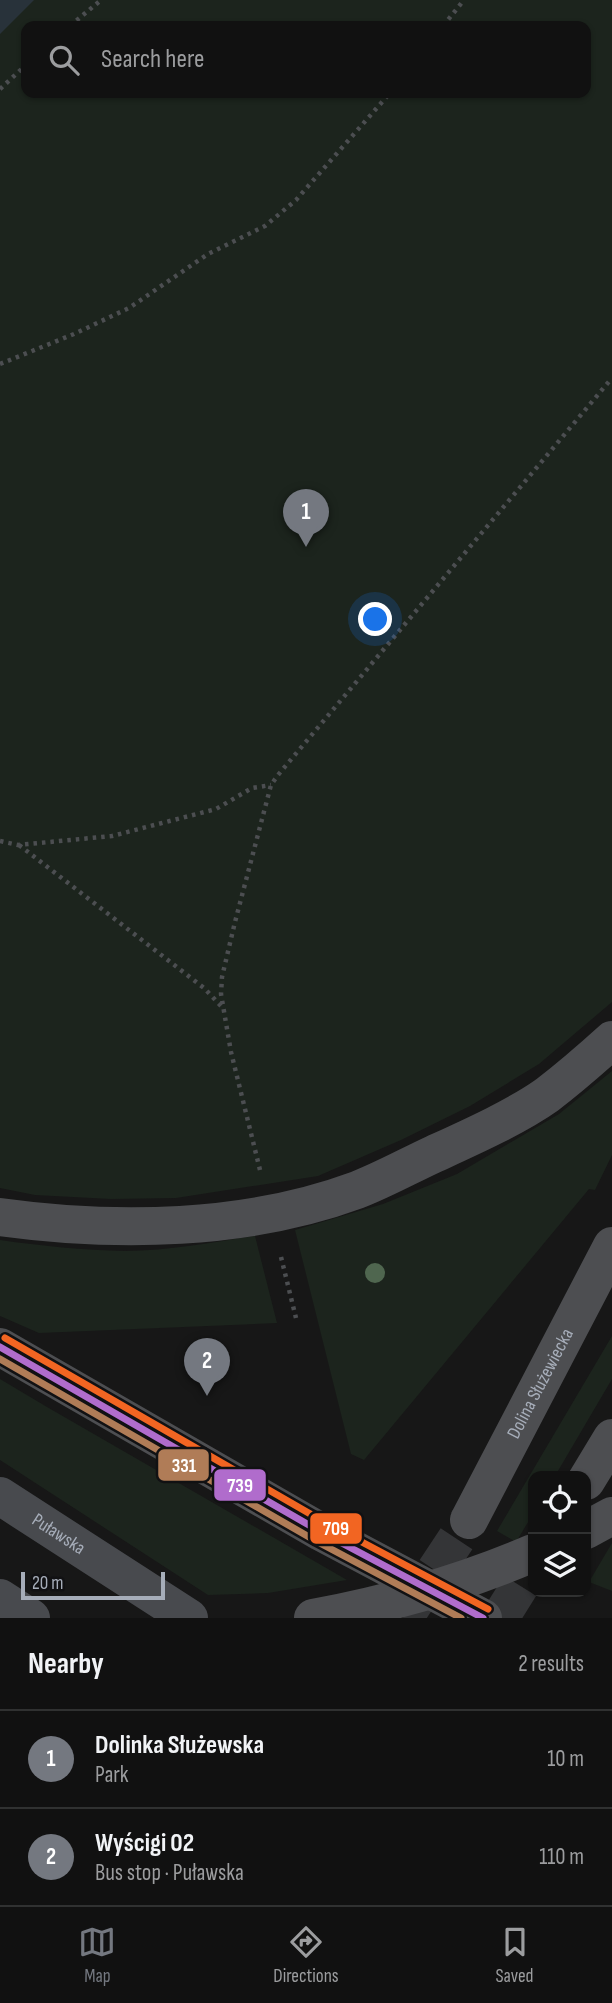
<!DOCTYPE html>
<html lang="en">
<head>
<meta charset="utf-8">
<style>
	body { margin:0; font-family:"Sofia Sans Condensed",sans-serif; background:#1a1a1a; color:#f1f3f6 }
	.controls { position:absolute; right:21px; bottom:21px; display:grid; overflow:hidden; border-radius:14px; box-shadow:0 2px 5px #0004 }
	.controls button { width:63px; height:63px; display:grid; place-items:center; padding:0; border:0; border-bottom:2px solid #303131; background:#111; color:#f1f3f6; font:35px sans-serif }
	.scale { position:absolute; left:21px; bottom:18px; width:144px; box-sizing:border-box; padding-left:7px; border:4px solid #a6adb9; border-top:0; font-size:19px; line-height:24px; white-space:nowrap; color:#a6adb9; -webkit-text-stroke:5px #111113; paint-order:stroke }
	.you { position:absolute; left:376px; top:620px; width:24px; height:24px; margin:-18px; border:5px solid #fff; border-radius:50%; background:#1a73e8; box-shadow:0 0 0 10px #1a73e833 }
	.badge { display:grid; place-items:center; width:46px; height:46px; border-radius:50%; background:#747880; color:#fff; font-size:23px; font-weight:700 }
	.pin { position:absolute; translate:-50% -58px; filter:drop-shadow(0 2px 4px #0008) }
	.pin::after { content:''; position:absolute; top:37px; width:24px; height:21px; background:inherit; clip-path:polygon(0 0,100% 0,50% 100%) }
	.list { margin:0; padding:0; list-style:none }
	h2 { display:flex; justify-content:space-between; align-items:center; height:91px; margin:0; padding:0 28px; font-size:30px }
	h2 small { font-size:23px; font-weight:400; color:#9c9d9f }
	.list li { display:grid; grid-template-columns:46px 1fr auto; gap:21px; align-items:center; box-sizing:border-box; height:98px; padding:0 28px; border-top:2px solid #303131 }
	.list b { display:block; font-size:26px; white-space:nowrap }
	.list p { margin:0; font-size:23px; white-space:nowrap; color:#9c9d9f }
	.list em { font-size:23px; font-style:normal; color:#9c9d9f }
	.icon { flex:none; width:38px; height:38px; fill:none; stroke:currentColor; stroke-width:2; stroke-linecap:round; stroke-linejoin:round }
	.map { position:relative; flex:none; width:612px; height:1618px; overflow:hidden }
	.search { position:absolute; background:#111; box-shadow:0 2px 5px #0004; left:21px; right:21px; top:21px; height:77px; display:flex; align-items:center; gap:18px; box-sizing:border-box; padding:0 24px; border-radius:14px; color:#9c9d9f; font-size:26px }
	.sheet { height:287px; background:#111 }
	nav { display:flex; justify-content:space-around; align-items:center; box-sizing:border-box; height:98px; border-top:2px solid #303131; background:#111; font-size:19px; color:#9c9d9f }
	nav a { display:grid; justify-items:center; gap:4px }
	nav .on { color:#747880 }
	.map>svg:first-child { display:block }
</style>
</head>
<body>
<div class="map">
<svg width="612" height="1618" viewBox="0 0 612 1618">
	<rect width="100%" height="100%" fill="#171717"/>
	<g fill="#1c241d" fill-rule="evenodd">
		<path d="M0 0H612V1002L539 1064 470 1106 401 1140 318 1176 176 1198 111 1199 35 1195 0 1188ZM26 26H586V93H26Z"/>
		<polygon points="612,1071 612,1155 595,1190 589,1189 364,1460 351,1454 295,1230 383,1204 457,1174 559,1114"/>
		<path d="M255 1236 277 1323 39 1333 0 1316V1240C41 1246 83 1250 125 1251 169 1251 212 1242 255 1236Z"/>
		<polygon points="612,1336 612,1379 555,1476 533,1476 533,1514 516,1542 497,1531"/>
		<polygon points="0,1379 47,1407 347,1580 268,1593 208,1595 0,1460"/>
		<polygon points="612,1543 612,1591 589,1582"/>
	</g>
	<polygon fill="#28323a" points="0,0 34,0 0,34"/>
	<g fill="none" stroke-linecap="round" stroke-linejoin="round">
		<g stroke="#343537" stroke-width="38" stroke-dasharray="38 19" stroke-linecap="butt">
			<polyline points="404,1618 469,1520"/>
			<polyline points="500,1618 533,1565"/>
		</g>
		<g stroke="#4c4e51" stroke-width="4.5" stroke-dasharray="3.5 5" stroke-linecap="butt">
			<polyline points="70,26 101,0"/>
			<polyline points="443,26 464,0"/>
			<polyline points="0,89 26,65"/>
			<polyline points="0,364 74,334 129,308 208,254 265,226 296,200 390,93"/>
			<polyline points="0,841 18,845 112,836 216,809 252,788 271,785"/>
			<polyline points="19,845 204,988 222,1007"/>
			<polyline points="260,1170 231,1052 221,994 222,977 235,922 271,785 278,775 612,378"/>
			<polyline points="281,1257 296,1318"/>
		</g>
		<g stroke="#484a4e" stroke-width="38">
			<path id="s1" d="M0 1496 189 1618"/>
			<polyline points="0,1598 31,1618"/>
		</g>
		<g stroke="#4d4e51" stroke-width="38">
			<path d="M0 1217C116 1233 246 1231 357 1190 383 1180 408 1166 434 1154 469 1138 516 1117 547 1095 569 1078 591 1059 612 1040"/>
			<polyline points="0,1347 321,1532 483,1618"/>
			<polyline points="586,1481 612,1438"/>
			<path id="s2" d="M469 1520 612 1246"/>
			<polyline points="586,1530 612,1516"/>
			<path d="M313 1618C389 1604 463 1583 533 1553"/>
		</g>
		<defs>
			<polyline id="bus-1" points="0,1347 321,1532 483,1618"/>
			<polyline id="bus-2" points="0,1359 316,1541 461,1618"/>
			<polyline id="bus-3" points="5,1338 326,1523 488,1609"/>
		</defs>
		<use href="#bus-1" stroke="#111113" stroke-width="12"/>
		<use href="#bus-2" stroke="#111113" stroke-width="12"/>
		<use href="#bus-3" stroke="#111113" stroke-width="12"/>
		<use href="#bus-1" stroke="#b06ccc" stroke-width="7"/>
		<use href="#bus-2" stroke="#b07c57" stroke-width="7"/>
		<use href="#bus-3" stroke="#f26522" stroke-width="7"/>
	</g>
	<circle fill="#4f664f" cx="375" cy="1273" r="10"/>
	<g text-anchor="middle" dominant-baseline="central" stroke-width="5" stroke-linejoin="round" paint-order="stroke">
		<g font-size="19" fill="#a6adb9" stroke="#111113">
			<text stroke="none"><textPath href="#s2" startOffset="154">Dolina Służewiecka</textPath></text>
			<text stroke="none"><textPath href="#s1" startOffset="70">Puławska</textPath></text>
		</g>
	</g>
	<g stroke="#111113" stroke-width="2.5">
		<rect x="157" y="1448" width="53" height="34" rx="7" fill="#b07c57"/>
		<rect x="213" y="1468" width="54" height="34" rx="7" fill="#b06ccc"/>
		<rect x="309" y="1512" width="54" height="33" rx="7" fill="#f26522"/>
	</g>
	<g font-size="19" text-anchor="middle" font-weight="bold" fill="#fff">
		<text x="184" y="1472">331</text>
		<text x="240" y="1492">739</text>
		<text x="336" y="1535">709</text>
	</g>
</svg>
<div class="controls">
<button><svg class="icon" aria-label="locate" viewBox="0 0 24 24"><circle cx="12" cy="12" r="6"/><path d="M12 2v4M12 18v4M2 12h4M18 12h4"/></svg></button>
<button><svg class="icon" aria-label="layers" viewBox="0 0 24 24"><path d="M12 4l9 5-9 5-9-5zM3 14l9 5 9-5"/></svg></button>
</div>
<div class="scale">20 m</div>
<div class="you"></div>
<div class="pin badge" style="left:306px;top:547px">1</div>
<div class="pin badge" style="left:207px;top:1396px">2</div>
<div class="search"><svg class="icon" aria-label="search" viewBox="0 0 24 24"><circle cx="10" cy="10" r="6"/><path d="M15 15l6 6"/></svg>Search here</div>
</div>
<section class="sheet">
<h2>Nearby<small>2 results</small></h2>
<ul class="list">
<li><span class="badge">1</span><div><b>Dolinka Służewska</b><p>Park</p></div><em>10 m</em></li>
<li><span class="badge">2</span><div><b>Wyścigi 02</b><p>Bus stop · Puławska</p></div><em>110 m</em></li>
</ul>
</section>
<nav>
<a class="on"><svg class="icon" aria-label="map" viewBox="0 0 24 24"><path d="M3 6l6-2 6 2 6-2v14l-6 2-6-2-6 2zM9 4v14M15 6v14"/></svg>Map</a>
<a><svg class="icon" aria-label="directions" viewBox="0 0 24 24"><path d="M12 3l9 9-9 9-9-9zM9 14v-3h6M13 9l2 2-2 2"/></svg>Directions</a>
<a><svg class="icon" aria-label="saved" viewBox="0 0 24 24"><path d="M7 4h10v16l-5-4-5 4z"/></svg>Saved</a>
</nav>
</body>
</html>
